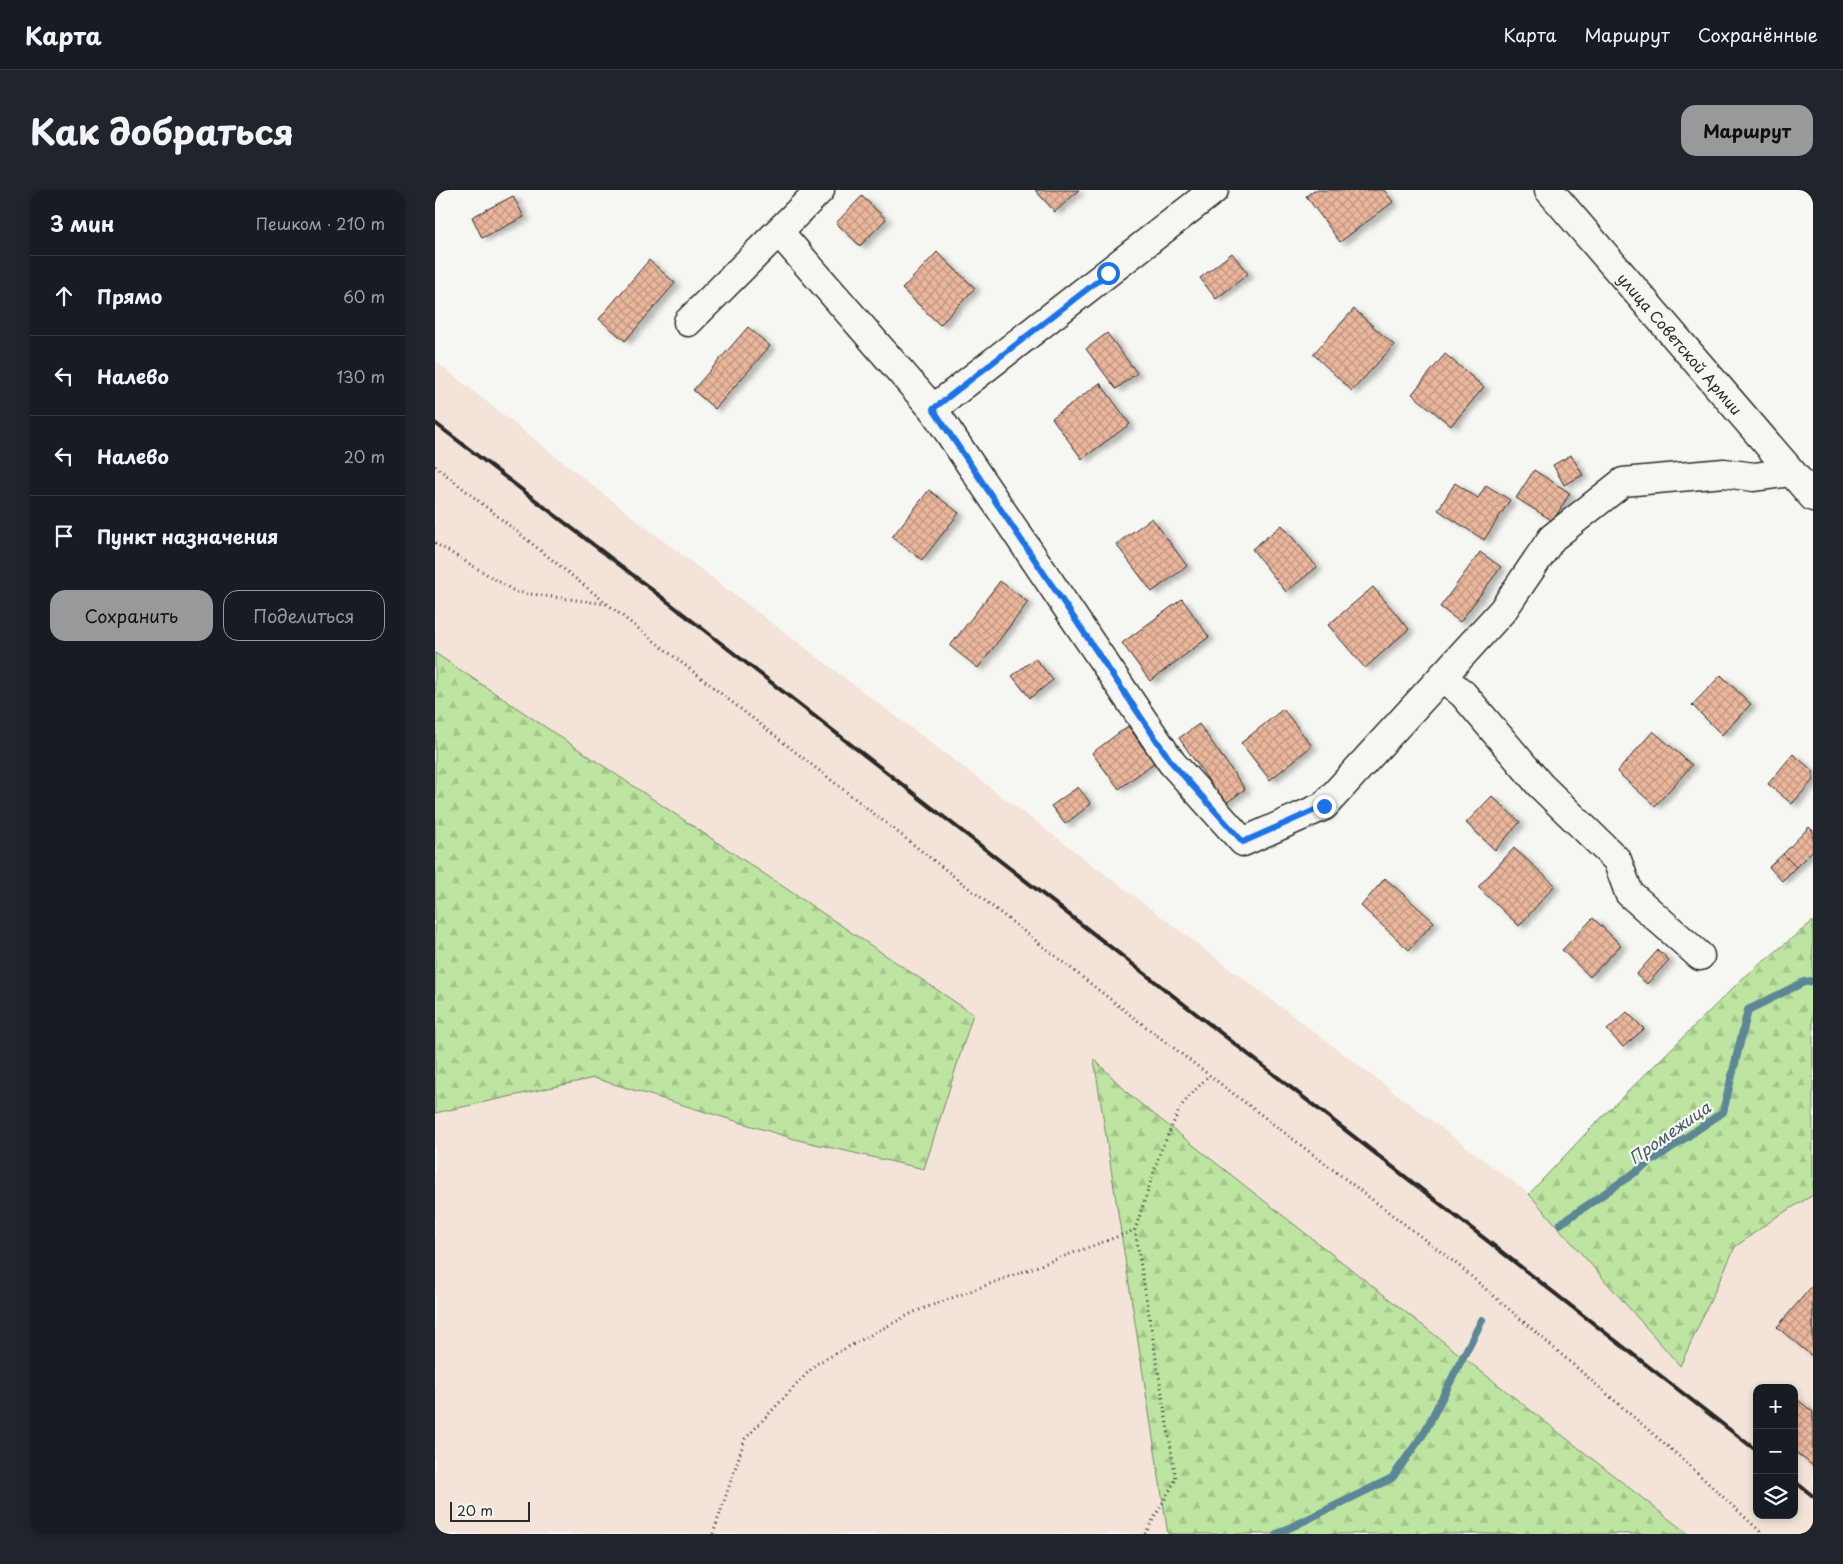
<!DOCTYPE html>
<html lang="ru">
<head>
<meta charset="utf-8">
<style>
	body { margin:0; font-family:"Playpen Sans",sans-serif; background:#20242c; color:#f1f3f6 }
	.controls { position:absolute; right:15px; bottom:15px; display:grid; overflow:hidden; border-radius:10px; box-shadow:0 2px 8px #0003 }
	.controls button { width:45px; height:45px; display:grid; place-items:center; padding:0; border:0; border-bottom:1px solid #363941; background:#171b24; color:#f1f3f6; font:25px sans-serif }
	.scale { position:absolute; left:15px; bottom:12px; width:80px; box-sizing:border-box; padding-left:5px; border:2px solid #2b2b2b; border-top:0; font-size:14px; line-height:18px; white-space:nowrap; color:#2b2b2b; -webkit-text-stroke:4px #f6f6f2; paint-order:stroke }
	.stop { position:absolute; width:15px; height:15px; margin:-11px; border:4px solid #1a73e8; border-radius:50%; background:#fff }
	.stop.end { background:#1a73e8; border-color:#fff; box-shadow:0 1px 5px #0008 }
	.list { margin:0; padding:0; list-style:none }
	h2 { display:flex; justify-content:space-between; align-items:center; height:65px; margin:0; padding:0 20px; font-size:21px }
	h2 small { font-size:16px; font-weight:400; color:#9ea1a6 }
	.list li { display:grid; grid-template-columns:32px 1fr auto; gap:15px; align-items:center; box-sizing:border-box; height:80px; padding:0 20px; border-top:1px solid #363941 }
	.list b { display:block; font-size:19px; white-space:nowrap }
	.list em { font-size:16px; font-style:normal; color:#9ea1a6 }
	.actions { display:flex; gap:10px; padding:15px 20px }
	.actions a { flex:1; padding:11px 0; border:1px solid #98999b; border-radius:15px; text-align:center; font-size:18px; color:#98999b }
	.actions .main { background:#98999b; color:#111 }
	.icon { flex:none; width:28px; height:28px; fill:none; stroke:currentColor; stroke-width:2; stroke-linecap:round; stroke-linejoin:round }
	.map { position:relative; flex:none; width:1378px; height:1344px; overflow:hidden; border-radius:15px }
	header { display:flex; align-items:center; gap:30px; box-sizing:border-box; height:70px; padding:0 25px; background:#171b24; border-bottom:1px solid #363941 }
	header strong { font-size:24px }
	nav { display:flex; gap:28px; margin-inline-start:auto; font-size:18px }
	.intro { display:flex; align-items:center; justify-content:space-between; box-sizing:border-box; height:120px; padding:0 30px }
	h1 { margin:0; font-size:35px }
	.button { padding:12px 22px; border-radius:15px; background:#98999b; color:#111; font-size:18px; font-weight:700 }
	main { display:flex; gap:30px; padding:0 30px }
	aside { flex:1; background:#171b24; border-radius:15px; box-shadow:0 2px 8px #0003 }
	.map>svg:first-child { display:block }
</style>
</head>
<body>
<header>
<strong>Карта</strong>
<nav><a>Карта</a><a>Маршрут</a><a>Сохранённые</a></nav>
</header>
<div class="intro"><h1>Как добраться</h1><a class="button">Маршрут</a></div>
<main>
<aside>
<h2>3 мин<small>Пешком · 210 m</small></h2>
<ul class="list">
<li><svg class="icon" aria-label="ahead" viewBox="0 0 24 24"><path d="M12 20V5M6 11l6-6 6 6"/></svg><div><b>Прямо</b></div><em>60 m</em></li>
<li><svg class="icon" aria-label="left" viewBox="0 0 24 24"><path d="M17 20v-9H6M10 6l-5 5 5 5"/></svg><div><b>Налево</b></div><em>130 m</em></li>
<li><svg class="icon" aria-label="left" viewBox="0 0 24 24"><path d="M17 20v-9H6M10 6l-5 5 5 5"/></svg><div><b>Налево</b></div><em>20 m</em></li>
<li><svg class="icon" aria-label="arrive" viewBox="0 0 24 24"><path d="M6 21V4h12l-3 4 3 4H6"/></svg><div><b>Пункт назначения</b></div></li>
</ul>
<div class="actions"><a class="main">Сохранить</a><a>Поделиться</a></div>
</aside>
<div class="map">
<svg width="1378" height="1344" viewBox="0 0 1378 1344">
	<defs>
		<pattern id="forest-firs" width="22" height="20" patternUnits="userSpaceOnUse" patternTransform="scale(1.25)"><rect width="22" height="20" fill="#bde5a1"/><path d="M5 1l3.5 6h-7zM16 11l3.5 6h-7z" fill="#a3c58b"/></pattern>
		<pattern id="building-cross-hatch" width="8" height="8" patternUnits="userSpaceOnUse" patternTransform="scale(1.25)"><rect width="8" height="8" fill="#ebb79d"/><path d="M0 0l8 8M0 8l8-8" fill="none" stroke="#bf9580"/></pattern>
		<filter id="shadow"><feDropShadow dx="5.5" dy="3" stdDeviation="2.5" flood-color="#0004"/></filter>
	</defs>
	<rect width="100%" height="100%" fill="#f6f6f2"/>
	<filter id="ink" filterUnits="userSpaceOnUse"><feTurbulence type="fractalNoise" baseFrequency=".02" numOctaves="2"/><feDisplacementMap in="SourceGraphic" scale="10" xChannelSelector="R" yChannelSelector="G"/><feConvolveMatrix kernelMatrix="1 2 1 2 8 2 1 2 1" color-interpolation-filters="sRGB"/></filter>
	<g filter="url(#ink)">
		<path fill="#f3e3d8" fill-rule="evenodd" d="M0 171 223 347 1094 1004 1245 1176 1300 1057 1341 1027 1378 1005V1344H1253L697 907 659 870 733 1344H0ZM1322 1198H1359V1325H1322Z"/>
		<g fill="url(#forest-firs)" stroke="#748866">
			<polygon points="0,463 538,824 489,979 363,950 159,888 0,923"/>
			<polygon points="1378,731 1378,1005 1341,1027 1300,1057 1245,1176 1094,1004 1154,940 1307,789"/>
			<polygon points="659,869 697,907 1253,1344 733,1344"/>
		</g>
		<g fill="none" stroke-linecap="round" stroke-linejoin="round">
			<g stroke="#5c8796" stroke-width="8">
				<polyline points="1125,1034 1288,922 1313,820 1369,792 1378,791"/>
				<polyline points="842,1344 957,1288 989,1243 1047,1130"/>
			</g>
		</g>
		<g fill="url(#building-cross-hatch)" stroke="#2b2b2b" filter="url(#shadow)">
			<polygon points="600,0 644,0 620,22"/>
			<polygon points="879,0 949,0 958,12 905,52 871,6"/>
			<polygon points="78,6 89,27 47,48 37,27"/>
			<polygon points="427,6 451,29 425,56 401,33"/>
			<polygon points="502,62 540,98 505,135 467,99"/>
			<polygon points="797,63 813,84 781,109 765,88"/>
			<polygon points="214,70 240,93 190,151 164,129"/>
			<polygon points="919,119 959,155 917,201 878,164"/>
			<polygon points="313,137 335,156 280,219 258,200"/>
			<polygon points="672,143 702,183 681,199 651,159"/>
			<polygon points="1010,164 1049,197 1016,236 977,204"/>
			<polygon points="665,193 695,234 647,269 617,228"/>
			<polygon points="1136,265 1148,285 1129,295 1118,275"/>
			<polygon points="1099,280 1135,303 1118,331 1081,308"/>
			<polygon points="1020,293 1043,308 1051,295 1075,310 1049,350 1003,320"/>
			<polygon points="494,300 524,323 487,370 457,347"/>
			<polygon points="717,328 752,376 717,402 681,354"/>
			<polygon points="847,335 882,377 851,402 817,359"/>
			<polygon points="1045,362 1066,377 1025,432 1005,417"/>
			<polygon points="565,391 593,412 543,478 515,456"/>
			<polygon points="938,397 974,439 930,478 893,435"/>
			<polygon points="747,409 774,447 715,491 687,453"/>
			<polygon points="600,468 618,490 595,508 577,486"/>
			<polygon points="1286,485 1316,514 1287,545 1257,515"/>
			<polygon points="848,519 877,556 835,590 806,553"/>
			<polygon points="764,534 810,599 790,614 744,548"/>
			<polygon points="693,536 719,573 684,599 657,563"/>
			<polygon points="1218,541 1257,575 1220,616 1182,582"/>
			<polygon points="1358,564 1378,581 1378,590 1357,614 1333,594"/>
			<polygon points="643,597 656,614 630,634 616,616"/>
			<polygon points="1057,606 1085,632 1060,660 1031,633"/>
			<polygon points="1374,637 1378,641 1378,660 1361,677 1348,664"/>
			<polygon points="1079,658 1120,695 1084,736 1043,697"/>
			<polygon points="1348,664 1361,677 1347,691 1334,677"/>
			<polygon points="950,688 999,732 974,760 926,716"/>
			<polygon points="1158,728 1186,755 1155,787 1127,760"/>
			<polygon points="1223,760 1234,770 1212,794 1201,785"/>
			<polygon points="1192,822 1209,839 1188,857 1172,840"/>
			<polygon points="1378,1095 1378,1167 1342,1137"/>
			<polygon points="1359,1207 1378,1222 1378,1276 1359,1261"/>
		</g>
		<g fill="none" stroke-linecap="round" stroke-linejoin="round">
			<defs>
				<g id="minor">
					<polyline points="344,42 498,219 737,573 808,652 889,616 1068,420 1117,348 1188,292 1289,283 1319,287 1356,282"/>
					<polyline points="253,132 385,0"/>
					<polyline points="498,219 779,0"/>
					<polyline points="1007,487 1028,504 1105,595 1182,670 1194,703 1265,766"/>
				</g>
				<g id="major">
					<path id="s1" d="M1114 0 1378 307"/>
				</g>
			</defs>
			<use href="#minor" stroke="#2b2b2b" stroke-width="31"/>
			<use href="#major" stroke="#2b2b2b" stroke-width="31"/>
			<g stroke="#2b2b2b" stroke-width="3" stroke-dasharray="1 4" stroke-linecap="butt">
				<polyline points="0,276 186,425 698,827 1023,1075 1246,1268 1328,1344"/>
				<polyline points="0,353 81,402 171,414"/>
				<polyline points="278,1344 310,1249 381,1174 479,1122 700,1040"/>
				<polyline points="710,1344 741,1289 700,1040 725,963 746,916 774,885"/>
			</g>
			<use href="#minor" stroke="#f6f6f2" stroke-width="28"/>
			<use href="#major" stroke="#f6f6f2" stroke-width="28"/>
			<g stroke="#2b2b2b" stroke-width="4">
				<polyline points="0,233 233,412 1322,1261"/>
				<polyline points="1359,1291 1378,1306"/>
			</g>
		</g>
	</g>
	<g fill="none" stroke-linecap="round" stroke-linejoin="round" filter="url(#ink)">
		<polyline stroke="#1a73e8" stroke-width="6" points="673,83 498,219 737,573 808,652 889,616"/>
	</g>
	<g text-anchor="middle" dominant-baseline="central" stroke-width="4.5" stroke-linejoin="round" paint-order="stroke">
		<g font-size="15" fill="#2b2b2b" stroke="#f6f6f2">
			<text stroke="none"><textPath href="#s1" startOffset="202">улица Советской Армии</textPath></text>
		</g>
		<g font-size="16" font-style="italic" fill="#445961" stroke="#f6f6f2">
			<text transform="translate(1234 942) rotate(-35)">Промежица</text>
		</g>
	</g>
</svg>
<div class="controls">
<button>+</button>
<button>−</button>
<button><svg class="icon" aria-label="layers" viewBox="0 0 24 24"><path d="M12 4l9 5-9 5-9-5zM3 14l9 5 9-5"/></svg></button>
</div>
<div class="scale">20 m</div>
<div class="stop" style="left:673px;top:83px"></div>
<div class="stop end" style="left:889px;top:616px"></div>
</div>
</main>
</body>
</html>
